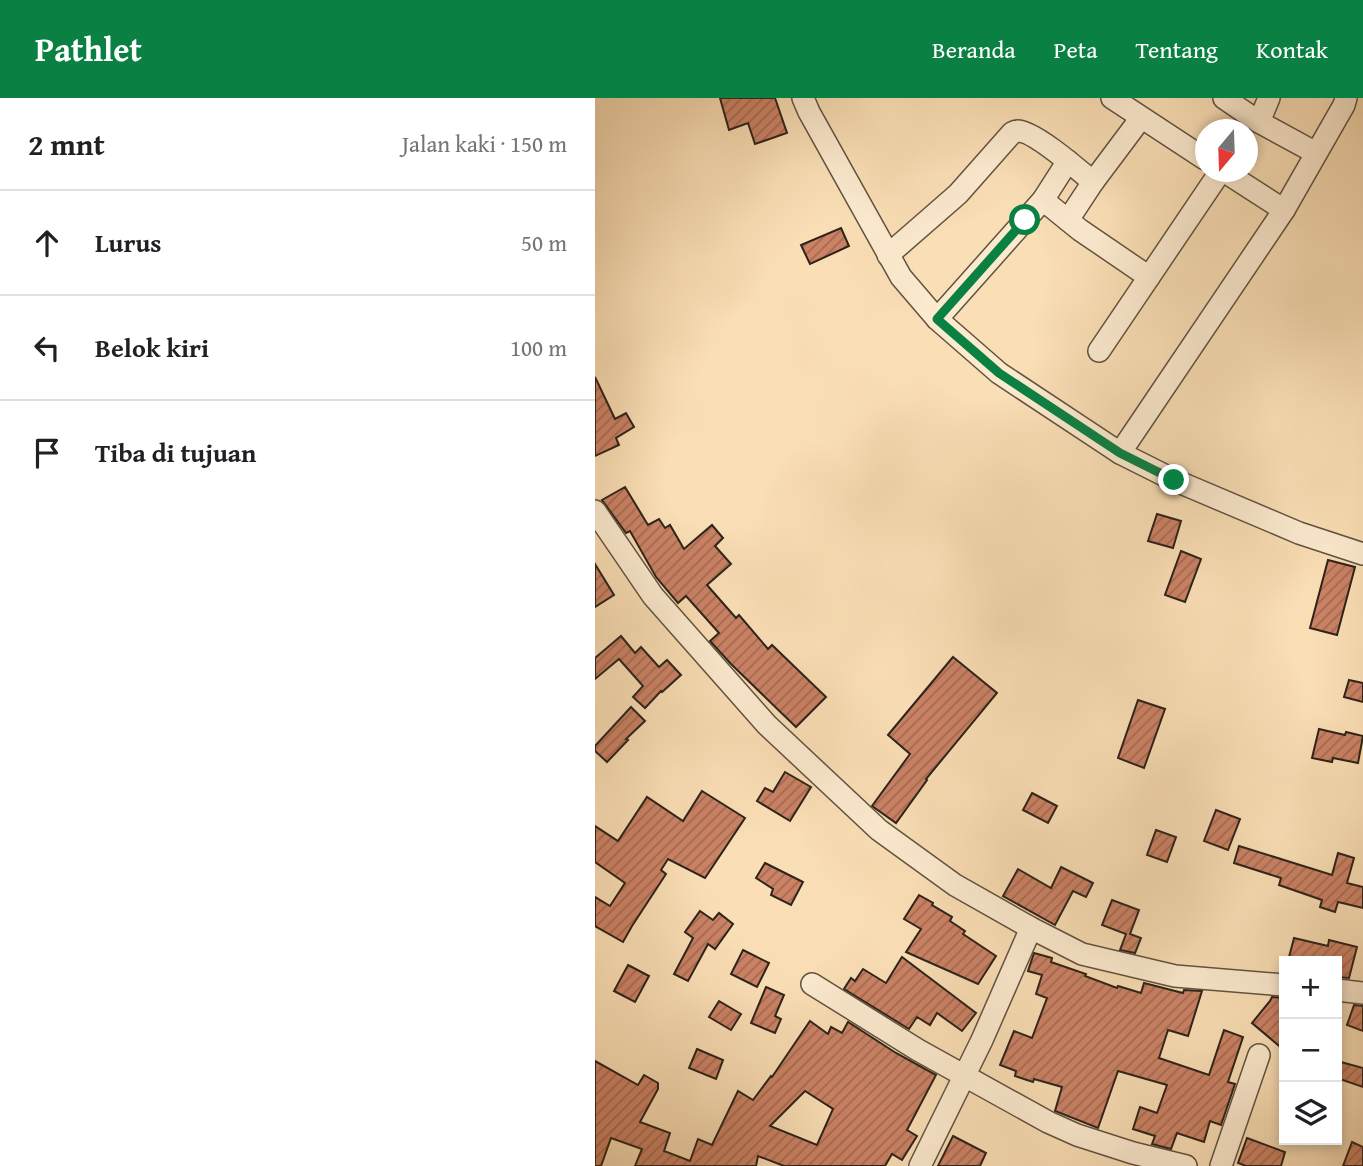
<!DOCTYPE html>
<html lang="id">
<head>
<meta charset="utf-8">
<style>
	body { margin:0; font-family:"Gentium Book Plus",serif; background:#f6f6f6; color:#202124 }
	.controls { position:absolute; right:21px; bottom:21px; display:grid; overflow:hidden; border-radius:0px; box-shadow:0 4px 10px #0003 }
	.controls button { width:63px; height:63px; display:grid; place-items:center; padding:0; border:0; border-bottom:2px solid #e0e0e0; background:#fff; color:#202124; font:35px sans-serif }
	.compass { position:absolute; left:600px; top:21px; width:63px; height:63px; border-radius:50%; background:#fff; box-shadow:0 4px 10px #0003; rotate:199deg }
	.stop { position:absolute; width:21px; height:21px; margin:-16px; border:5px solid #0b8043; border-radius:50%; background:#fff }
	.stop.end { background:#0b8043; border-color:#fff; box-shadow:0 2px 7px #0008 }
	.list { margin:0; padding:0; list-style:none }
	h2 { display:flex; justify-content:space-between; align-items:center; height:91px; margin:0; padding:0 28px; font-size:30px }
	h2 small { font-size:23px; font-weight:400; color:#757577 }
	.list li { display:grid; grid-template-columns:46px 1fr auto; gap:21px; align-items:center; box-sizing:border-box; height:105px; padding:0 28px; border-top:2px solid #e0e0e0 }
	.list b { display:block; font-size:26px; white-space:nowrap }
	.list em { font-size:23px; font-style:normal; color:#757577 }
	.icon { flex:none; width:38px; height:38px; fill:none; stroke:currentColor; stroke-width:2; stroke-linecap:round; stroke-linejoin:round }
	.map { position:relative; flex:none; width:768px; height:1068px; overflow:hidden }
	header { display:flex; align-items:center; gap:42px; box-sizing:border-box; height:98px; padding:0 35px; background:#0b8043; color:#fff }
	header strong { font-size:33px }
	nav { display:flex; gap:38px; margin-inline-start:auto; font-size:24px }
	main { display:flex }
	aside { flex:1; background:#fff }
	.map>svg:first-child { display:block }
</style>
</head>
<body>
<header>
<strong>Pathlet</strong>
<nav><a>Beranda</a><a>Peta</a><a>Tentang</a><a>Kontak</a></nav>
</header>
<main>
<aside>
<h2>2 mnt<small>Jalan kaki · 150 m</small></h2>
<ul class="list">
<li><svg class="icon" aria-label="ahead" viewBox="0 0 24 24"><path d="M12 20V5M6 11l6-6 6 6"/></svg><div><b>Lurus</b></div><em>50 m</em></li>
<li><svg class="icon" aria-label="left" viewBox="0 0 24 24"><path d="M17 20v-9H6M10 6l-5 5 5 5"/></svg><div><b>Belok kiri</b></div><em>100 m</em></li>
<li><svg class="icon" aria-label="arrive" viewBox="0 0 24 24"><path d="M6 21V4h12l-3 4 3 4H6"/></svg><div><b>Tiba di tujuan</b></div></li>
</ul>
</aside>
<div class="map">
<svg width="768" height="1068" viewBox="0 0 768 1068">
	<defs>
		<pattern id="building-hatch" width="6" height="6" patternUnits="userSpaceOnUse" patternTransform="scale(1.75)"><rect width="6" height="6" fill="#cb8265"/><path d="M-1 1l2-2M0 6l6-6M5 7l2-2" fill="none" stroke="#a56a52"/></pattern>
	</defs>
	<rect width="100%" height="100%" fill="#fadeb5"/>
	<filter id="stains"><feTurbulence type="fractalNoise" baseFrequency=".00286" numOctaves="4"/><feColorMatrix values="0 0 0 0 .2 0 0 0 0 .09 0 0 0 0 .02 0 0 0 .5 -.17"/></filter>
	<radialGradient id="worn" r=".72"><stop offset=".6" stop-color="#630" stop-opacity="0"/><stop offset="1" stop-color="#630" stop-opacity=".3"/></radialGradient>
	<g fill="url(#building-hatch)" stroke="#2c231a" stroke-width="2" fill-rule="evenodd">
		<polygon points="125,0 180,0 192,35 160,46 153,25 134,32"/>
		<polygon points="246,130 254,148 215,166 206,147"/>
		<polygon points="0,279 20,321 31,315 39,329 21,340 24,347 0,358"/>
		<polygon points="30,389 53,427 64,421 70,430 75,427 89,451 117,427 128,440 120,448 136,466 112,487 141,520 144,517 173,551 177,547 231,599 201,629 136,566 115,543 124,535 91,498 83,505 61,479 35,433 31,435 7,402"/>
		<polygon points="562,416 586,423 578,450 553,443"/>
		<polygon points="586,453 606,461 590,504 570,497"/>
		<polygon points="733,462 760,469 742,537 715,530"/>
		<polygon points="0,466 19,497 0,509"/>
		<polygon points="26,538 40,555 46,549 64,569 72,562 86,577 67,594 66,593 50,610 38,599 48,588 24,561 0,581 0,560"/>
		<polygon points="358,559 402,595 331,681 332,682 301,725 277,708 315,656 293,637"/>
		<polygon points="754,582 768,585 768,604 749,599"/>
		<polygon points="543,602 570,611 549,670 523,660"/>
		<polygon points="36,609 50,623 31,641 33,642 12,664 0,653 0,648"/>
		<polygon points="724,631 750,637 751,634 768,638 763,665 738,660 737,664 717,660"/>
		<polygon points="190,674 216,689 195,723 162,703 170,690 178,694"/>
		<polygon points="107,693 150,720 110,780 73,761 66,772 71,776 37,828 28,844 0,828 0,799 15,808 30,785 0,764 0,728 23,743 52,699 88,723"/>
		<polygon points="437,695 462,708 453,725 428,712"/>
		<polygon points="621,712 645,721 633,752 609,743"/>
		<polygon points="561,732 581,739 572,764 552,757"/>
		<polygon points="644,748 737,777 743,755 759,760 752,785 768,789 768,810 743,804 740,814 725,809 727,802 684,787 686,780 639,765"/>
		<polygon points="170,765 208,784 196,807 176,797 178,791 161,780"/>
		<polygon points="466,769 498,785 491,799 478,793 460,827 408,798 423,771 456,790"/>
		<polygon points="324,797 338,805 337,807 357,819 355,823 370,833 368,836 401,858 383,886 311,854 326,831 309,821"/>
		<polygon points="517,802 544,812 535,836 546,840 540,855 525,852 531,836 507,827"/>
		<polygon points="105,813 118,822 124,815 138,826 120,851 113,846 93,883 79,876 98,840 90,834"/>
		<polygon points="699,840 733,848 734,842 762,849 754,880 742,879 742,863 693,863"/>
		<polygon points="148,852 174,865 162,889 136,876"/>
		<polygon points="439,855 457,860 456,864 491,876 490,878 522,890 523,888 546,895 549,885 588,895 589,892 607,893 593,938 573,932 564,960 614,977 629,932 648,939 633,984 640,986 626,1027 615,1023 609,1044 582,1035 576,1051 557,1046 560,1038 538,1031 545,1009 562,1015 572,987 523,973 503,1030 460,1013 467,989 439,981 438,984 420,978 421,973 405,967 419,933 437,940 452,900 441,896 447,877 433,873"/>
		<polygon points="307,859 381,915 367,933 342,915 335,927 322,919 314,931 249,891 256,880 260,883 268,871 291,885"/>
		<polygon points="33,867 54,878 40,904 19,893"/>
		<polygon points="171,889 189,897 180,918 186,921 180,935 156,925"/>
		<polygon points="677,899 689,900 689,952 657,925 675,903"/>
		<polygon points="124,903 146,916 136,932 114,919"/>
		<polygon points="759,907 768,908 768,933 752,927"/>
		<path d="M215 923 233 936 236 929 247 935 253 924 301 955 341 977 312 1032 322 1038 307 1062 297 1056 290 1068H189L163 1058 161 1068H40L47 1051 16 1040 6 1068H0V963L43 987 49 977 63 985V991L45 1024 75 1035 69 1053 95 1063 103 1041 117 1047 143 993 158 1002 176 978 177 979ZM210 993 238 1011 222 1047 175 1028Z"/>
		<polygon points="102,951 128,962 121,981 94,970"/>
		<polygon points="742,963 768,970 768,989 742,980"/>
		<polygon points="358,1038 391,1055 385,1068 343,1068"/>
		<polygon points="652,1040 690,1054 686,1068 651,1068 643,1065"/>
		<polygon points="757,1044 768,1049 768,1068 748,1068"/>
	</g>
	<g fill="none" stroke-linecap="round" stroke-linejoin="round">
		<defs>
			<g id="minor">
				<polyline points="208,0 214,14 306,179 342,221 404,275 525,355 579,382 704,435 768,456"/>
				<polyline points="517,0 610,61"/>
				<polyline points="629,0 664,24 721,55"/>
				<polyline points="664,24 674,0"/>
				<polyline points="630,74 689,112"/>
				<polyline points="448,102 485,132 554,179"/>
				<polyline points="473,122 498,84 546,20"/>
				<path d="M293 157 363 96 417 35C419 34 420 33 422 33 438 32 485 73 498 84"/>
				<polyline points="342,221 448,102 473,63"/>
				<polyline points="504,253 625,74"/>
				<polyline points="525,355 689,112 749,7 751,0"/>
				<polyline points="0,413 58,498 172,627 284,732 360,787 436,830 487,856 580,878 689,887"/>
				<polyline points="217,886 323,952 453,1024 482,1037 538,1055 591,1068"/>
				<polyline points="742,892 768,895"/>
				<polyline points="325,1068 387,942 436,830"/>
				<polyline points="626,1068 664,957"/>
			</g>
		</defs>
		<use href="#minor" stroke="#605241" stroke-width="24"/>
		<use href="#minor" stroke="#fceacf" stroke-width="21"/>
	</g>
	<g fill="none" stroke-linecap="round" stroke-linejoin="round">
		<polyline stroke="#0b8043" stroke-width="9" points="430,122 342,221 404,275 525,355 579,382"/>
	</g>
	<rect width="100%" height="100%" filter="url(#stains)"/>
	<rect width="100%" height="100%" fill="url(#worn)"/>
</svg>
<div class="controls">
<button>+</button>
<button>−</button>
<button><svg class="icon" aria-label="layers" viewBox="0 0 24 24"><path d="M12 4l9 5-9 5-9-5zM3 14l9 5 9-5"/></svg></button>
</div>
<svg class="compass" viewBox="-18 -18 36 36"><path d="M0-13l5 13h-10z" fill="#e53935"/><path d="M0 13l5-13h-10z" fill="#757577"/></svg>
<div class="stop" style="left:430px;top:122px"></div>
<div class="stop end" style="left:579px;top:382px"></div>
</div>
</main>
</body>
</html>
